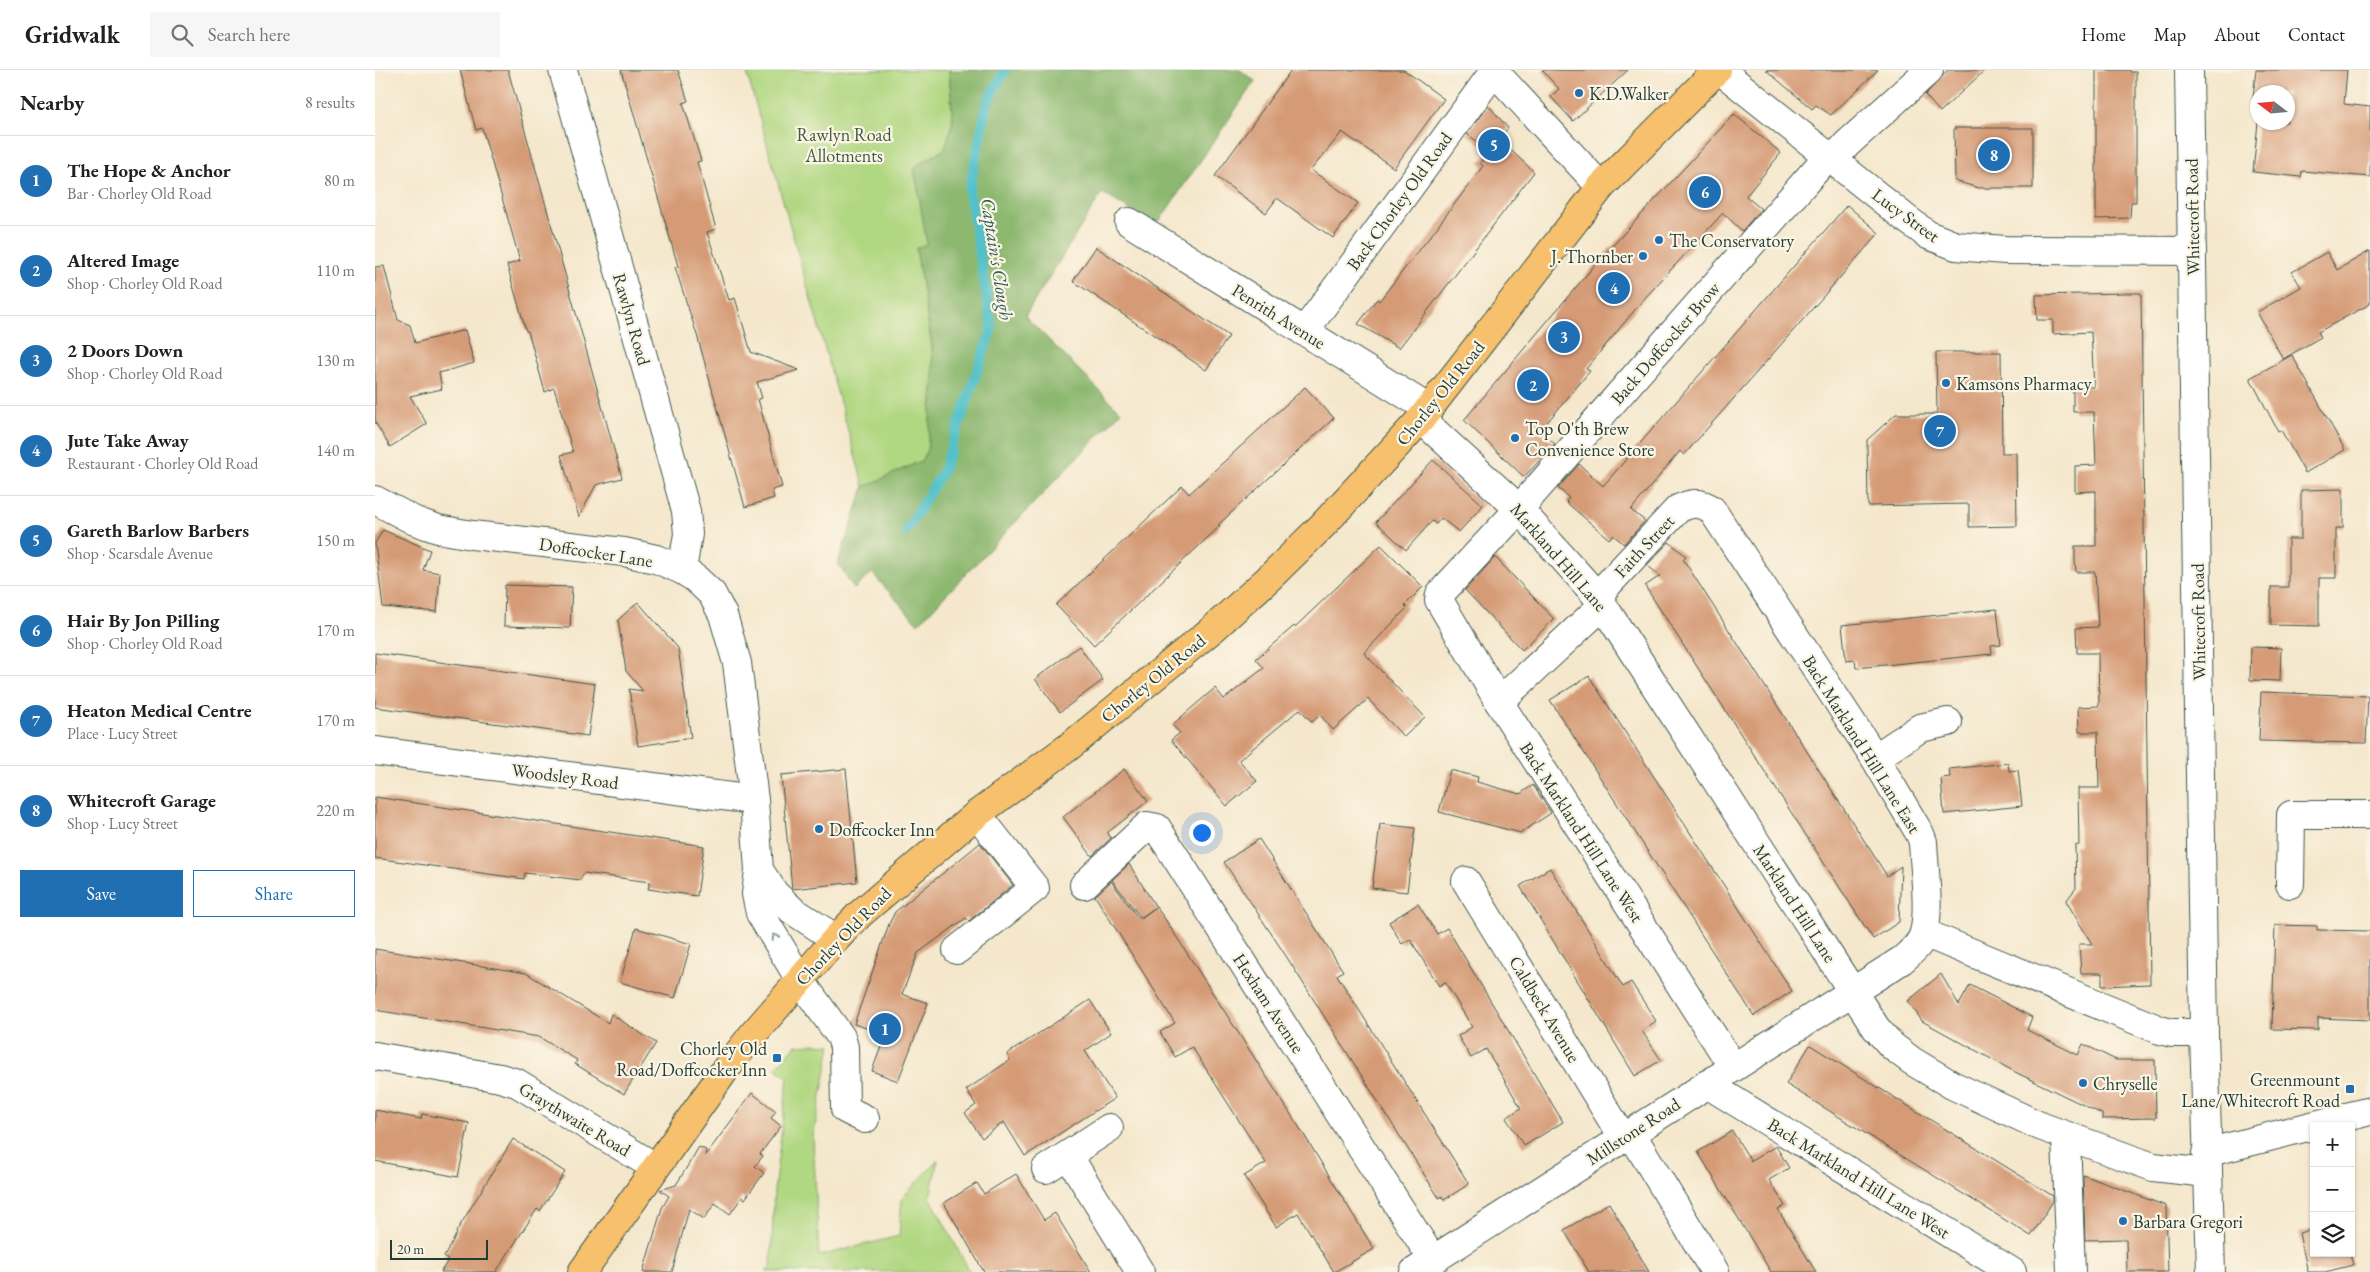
<!DOCTYPE html>
<html lang="en">
<head>
<meta charset="utf-8">
<style>
	body { margin:0; font-family:"EB Garamond",serif; background:#f6f6f6; color:#202124 }
	.controls { position:absolute; right:15px; bottom:15px; display:grid; overflow:hidden; border-radius:0px; box-shadow:0 1px 4px #0004 }
	.controls button { width:45px; height:45px; display:grid; place-items:center; padding:0; border:0; border-bottom:1px solid #e0e0e0; background:#fff; color:#202124; font:25px sans-serif }
	.compass { position:absolute; left:1875px; top:15px; width:45px; height:45px; border-radius:50%; background:#fff; box-shadow:0 1px 4px #0004; rotate:286deg }
	.scale { position:absolute; left:15px; bottom:12px; width:98px; box-sizing:border-box; padding-left:5px; border:2px solid #1f3d34; border-top:0; font-size:14px; line-height:18px; white-space:nowrap; color:#1f3d34; -webkit-text-stroke:4px #fcf5e5; paint-order:stroke }
	.you { position:absolute; left:826px; top:762px; width:18px; height:18px; margin:-12px; border:4px solid #fff; border-radius:50%; background:#1a73e8; box-shadow:0 0 0 8px #1a73e833 }
	.badge { display:grid; place-items:center; width:32px; height:32px; border-radius:50%; background:#1f6fb2; color:#fff; font-size:16px; font-weight:700 }
	.pin { position:absolute; translate:-50% -50%; border:2px solid #fff; box-shadow:0 1px 5px #0006 }
	.list { margin:0; padding:0; list-style:none }
	h2 { display:flex; justify-content:space-between; align-items:center; height:65px; margin:0; padding:0 20px; font-size:21px }
	h2 small { font-size:16px; font-weight:400; color:#757577 }
	.list li { display:grid; grid-template-columns:32px 1fr auto; gap:15px; align-items:center; box-sizing:border-box; height:90px; padding:0 20px; border-top:1px solid #e0e0e0 }
	.list b { display:block; font-size:19px; white-space:nowrap }
	.list p { margin:0; font-size:16px; white-space:nowrap; color:#757577 }
	.list em { font-size:16px; font-style:normal; color:#757577 }
	.actions { display:flex; gap:10px; padding:15px 20px }
	.actions a { flex:1; padding:11px 0; border:1px solid #1f6fb2; border-radius:0px; text-align:center; font-size:18px; color:#1f6fb2 }
	.actions .main { background:#1f6fb2; color:#fff }
	.icon { flex:none; width:28px; height:28px; fill:none; stroke:currentColor; stroke-width:2; stroke-linecap:round; stroke-linejoin:round }
	.map { position:relative; flex:none; width:1995px; height:1202px; overflow:hidden }
	header { display:flex; align-items:center; gap:30px; box-sizing:border-box; height:70px; padding:0 25px; background:#fff; border-bottom:1px solid #e0e0e0 }
	header strong { font-size:24px }
	nav { display:flex; gap:28px; margin-inline-start:auto; font-size:18px }
	.search { width:350px; height:45px; background:#f6f6f6; display:flex; align-items:center; gap:12px; box-sizing:border-box; padding:0 18px; border-radius:0px; color:#757577; font-size:19px }
	main { display:flex }
	aside { flex:1; background:#fff }
	.map>svg:first-child { display:block }
</style>
</head>
<body>
<header>
<strong>Gridwalk</strong>
<div class="search"><svg class="icon" aria-label="search" viewBox="0 0 24 24"><circle cx="10" cy="10" r="6"/><path d="M15 15l6 6"/></svg>Search here</div>
<nav><a>Home</a><a>Map</a><a>About</a><a>Contact</a></nav>
</header>
<main>
<aside>
<h2>Nearby<small>8 results</small></h2>
<ul class="list">
<li><span class="badge">1</span><div><b>The Hope &amp; Anchor</b><p>Bar · Chorley Old Road</p></div><em>80 m</em></li>
<li><span class="badge">2</span><div><b>Altered Image</b><p>Shop · Chorley Old Road</p></div><em>110 m</em></li>
<li><span class="badge">3</span><div><b>2 Doors Down</b><p>Shop · Chorley Old Road</p></div><em>130 m</em></li>
<li><span class="badge">4</span><div><b>Jute Take Away</b><p>Restaurant · Chorley Old Road</p></div><em>140 m</em></li>
<li><span class="badge">5</span><div><b>Gareth Barlow Barbers</b><p>Shop · Scarsdale Avenue</p></div><em>150 m</em></li>
<li><span class="badge">6</span><div><b>Hair By Jon Pilling</b><p>Shop · Chorley Old Road</p></div><em>170 m</em></li>
<li><span class="badge">7</span><div><b>Heaton Medical Centre</b><p>Place · Lucy Street</p></div><em>170 m</em></li>
<li><span class="badge">8</span><div><b>Whitecroft Garage</b><p>Shop · Lucy Street</p></div><em>220 m</em></li>
</ul>
<div class="actions"><a class="main">Save</a><a>Share</a></div>
</aside>
<div class="map">
<svg width="1995" height="1202" viewBox="0 0 1995 1202">
	<rect width="100%" height="100%" fill="#fcf5e5"/>
	<filter id="ink" filterUnits="userSpaceOnUse"><feTurbulence type="fractalNoise" baseFrequency=".02" numOctaves="2"/><feDisplacementMap in="SourceGraphic" scale="10" xChannelSelector="R" yChannelSelector="G"/><feConvolveMatrix kernelMatrix="1 2 1 2 8 2 1 2 1" color-interpolation-filters="sRGB"/></filter>
	<filter id="wash" filterUnits="userSpaceOnUse"><feTurbulence type="fractalNoise" baseFrequency=".0096" numOctaves="4" result="noise"/><feDisplacementMap in="SourceGraphic" scale="20" xChannelSelector="R" yChannelSelector="G"/><feGaussianBlur stdDeviation="1.12" result="paint"/><feColorMatrix in="noise" values="0 0 0 0 0 0 0 0 0 0 0 0 0 0 0 0 0 1.4 0 .05"/><feComposite in="paint" operator="in"/></filter>
	<g filter="url(#wash)">
		<rect width="100%" height="100%" fill="#f4e7cc"/>
		<g fill="#b0d781" stroke="#688a5a">
			<polygon points="371,0 574,0 578,51 570,79 539,97 553,174 541,178 557,277 559,309 552,381 546,391 489,417"/>
			<polygon points="439,974 456,975 438,1067 444,1186 524,1166 527,1128 563,1090 555,1127 595,1202 390,1202 396,1198 399,1121 413,1008 401,998 421,975"/>
		</g>
		<polygon fill="#8cb86f" stroke="#567a52" points="574,0 865,0 880,11 781,156 727,123 650,246 746,342 543,554 497,503 479,519 463,493 489,417 546,391 552,381 559,309 557,277 541,178 552,174 539,97 570,79 578,51"/>
		<g fill="none" stroke-linecap="round" stroke-linejoin="round">
			<polyline stroke="#53c1c9" stroke-width="10" points="531,461 568,401 617,258 594,121 612,33 630,0"/>
		</g>
		<g id="blocks">
			<g fill="#d59b77">
				<polygon points="85,0 133,0 247,408 221,415 204,447 186,385 198,382 179,318 170,322 153,261 151,261 132,195 145,191 107,58 101,60"/>
				<polygon points="246,0 303,0 313,31 308,33 326,91 322,92 341,159 332,162 354,230 360,228 376,282 424,300 382,312 387,328 383,329 407,417 397,420 399,428 370,437 322,265 300,197 303,196"/>
				<polygon points="916,0 1029,0 1069,29 1019,98 967,62 936,100 983,133 958,168 902,128 891,143 840,106"/>
				<polygon points="1167,0 1253,0 1198,51 1176,27 1184,19"/>
				<polygon points="1391,0 1503,0 1456,45 1441,35 1437,39"/>
				<polygon points="1573,0 1610,0 1565,42 1550,25"/>
				<polygon points="1721,0 1755,0 1755,2 1761,2 1761,132 1756,132 1755,148 1721,149"/>
				<polygon points="1881,0 1972,0 1969,34 1995,37 1995,107 1927,101 1926,107 1878,102 1883,52 1912,52 1912,22 1882,22 1882,38 1877,37"/>
				<polygon points="1113,35 1133,58 1114,80 1092,64"/>
				<polygon points="1359,44 1406,83 1371,126 1386,139 1367,161 1348,143 1268,230 1211,299 1215,301 1165,361 1180,374 1149,407 1089,350 1218,197"/>
				<polygon points="1579,58 1658,58 1658,118 1604,118 1580,111"/>
				<polygon points="1124,69 1159,102 1091,191 1024,278 983,254 1002,229 1004,231 1057,164 1108,96 1105,93"/>
				<polygon points="1472,135 1504,163 1309,385 1305,381 1256,440 1270,451 1249,474 1238,465 1234,469 1191,432 1194,428 1183,418 1204,394 1228,416"/>
				<polygon points="721,177 854,266 831,300 698,211"/>
				<polygon points="1995,181 1995,234 1943,262 1946,267 1908,289 1882,242 1926,217 1917,202 1952,182 1962,200"/>
				<polygon points="9,196 23,250 35,255 40,273 90,260 99,293 64,303 67,319 35,326 52,354 15,377 0,352 0,197"/>
				<polygon points="1751,223 1766,223 1775,914 1727,916 1727,903 1706,903 1704,874 1717,874 1691,831 1701,818 1700,776 1704,775 1703,718 1724,718 1723,662 1704,662 1703,637 1724,636 1723,583 1702,583 1701,558 1723,557 1720,502 1701,502 1700,489 1700,476 1721,476 1721,421 1700,422 1700,396 1721,395 1719,342 1698,342 1698,317 1719,317 1716,262 1678,264 1678,250 1662,250 1661,225"/>
				<polygon points="1561,282 1626,282 1627,383 1641,383 1642,456 1594,457 1594,434 1493,436 1492,370 1521,344 1562,344"/>
				<polygon points="1917,285 1970,380 1930,403 1906,360 1903,361 1875,308"/>
				<polygon points="930,317 959,348 843,455 845,456 719,575 681,535 807,416 814,424"/>
				<polygon points="1058,390 1108,435 1084,462 1066,448 1061,454 1057,451 1031,480 1001,452"/>
				<polygon points="1968,419 1968,458 1961,458 1961,508 1944,508 1944,556 1896,555 1896,517 1913,517 1913,469 1926,469 1926,420"/>
				<polygon points="8,460 55,480 48,500 65,503 62,542 8,537 0,473"/>
				<polygon points="1294,472 1311,486 1308,489 1512,806 1526,796 1524,852 1498,869 1270,516 1285,506 1272,495"/>
				<polygon points="1006,475 1048,517 1030,535 1032,538 989,583 1050,647 1029,667 993,629 958,660 945,645 937,652 925,639 864,690 882,711 852,736 796,670 805,663 797,655 840,618 849,629 889,598 881,589 919,556 920,557"/>
				<polygon points="1120,487 1179,549 1147,580 1090,520"/>
				<polygon points="130,515 197,517 195,558 129,556"/>
				<polygon points="263,532 303,578 316,668 263,676 254,619 268,621 251,601 243,550"/>
				<polygon points="1622,539 1626,575 1616,576 1617,584 1481,598 1480,590 1471,591 1467,555"/>
				<polygon points="704,576 728,610 685,642 660,609"/>
				<polygon points="1876,577 1906,578 1905,611 1875,610"/>
				<polygon points="0,583 220,614 213,666 0,637"/>
				<polygon points="1214,606 1417,921 1379,946 1175,630"/>
				<polygon points="1886,622 1993,626 1991,673 1884,671"/>
				<polygon points="1633,693 1634,701 1643,700 1647,736 1569,744 1566,708 1575,707 1574,699"/>
				<polygon points="471,699 482,812 417,819 406,705"/>
				<polygon points="749,699 773,731 732,763 736,768 717,786 688,747"/>
				<polygon points="1075,700 1103,707 1102,712 1145,724 1158,715 1176,743 1146,763 1064,742"/>
				<polygon points="0,727 329,776 322,826 273,819 275,812 209,803 205,810 150,803 149,809 0,788"/>
				<polygon points="1005,754 1040,758 1032,822 997,818"/>
				<polygon points="884,769 968,901 962,905 1094,1114 1069,1130 1067,1126 1064,1128 911,886 849,792"/>
				<polygon points="605,773 638,815 594,851 591,848 543,883 527,924 553,933 523,1011 497,1001 507,974 503,973 506,963 479,954 514,854 520,842"/>
				<polygon points="754,794 781,837 766,848 737,810"/>
				<polygon points="1175,798 1248,917 1256,912 1281,951 1267,961 1286,990 1260,1006 1145,816"/>
				<polygon points="736,811 764,849 781,837 790,849 931,1068 999,1179 959,1202 923,1143 901,1157 869,1106 891,1093 817,977 800,987 785,962 800,953 720,826"/>
				<polygon points="1043,834 1062,864 1072,858 1188,1052 1149,1076 1131,1048 1146,1038 1111,979 1096,988 1083,966 1097,957 1070,912 1064,916 1035,869 1027,874 1014,852"/>
				<polygon points="1900,855 1942,856 1942,860 1995,861 1995,950 1943,948 1943,960 1897,959"/>
				<polygon points="261,858 316,874 300,928 245,912"/>
				<polygon points="0,879 151,903 233,953 236,944 281,973 249,1024 200,994 202,990 164,967 0,940"/>
				<polygon points="1566,904 1584,935 1595,915 1657,947 1652,960 1703,985 1708,974 1741,990 1780,990 1781,1048 1727,1049 1727,1044 1642,1003 1547,951 1533,931"/>
				<polygon points="715,930 736,963 710,981 740,1028 650,1086 629,1052 607,1068 590,1043 601,1035 591,1020 635,990 632,984"/>
				<polygon points="1435,975 1678,1126 1678,1131 1656,1166 1411,1014"/>
				<polygon points="377,1023 401,1041 396,1048 406,1056 385,1084 388,1086 380,1096 389,1103 370,1129 367,1127 355,1144 340,1133 329,1149 314,1139 297,1202 268,1202 287,1138 294,1126 285,1120 301,1115 324,1077 331,1080 330,1086"/>
				<polygon points="0,1040 46,1049 47,1044 94,1053 83,1107 0,1091"/>
				<polygon points="1357,1061 1376,1091 1401,1076 1414,1098 1394,1110 1410,1136 1403,1140 1441,1202 1396,1202 1323,1082"/>
				<polygon points="138,1069 190,1102 165,1141 162,1139 121,1202 66,1202 73,1190 69,1187 82,1163 81,1162"/>
				<polygon points="641,1104 669,1150 680,1143 716,1202 609,1202 569,1133 602,1113 609,1124"/>
				<polygon points="1708,1105 1791,1136 1793,1202 1752,1202 1751,1169 1710,1170"/>
				<polygon points="1234,1133 1257,1172 1274,1202 1214,1202 1189,1160"/>
				<polygon points="1939,1159 1939,1183 1975,1183 1978,1195 1950,1202 1933,1202 1924,1163"/>
			</g>
		</g>
	</g>
	<g filter="url(#ink)">
		<use href="#blocks" fill-opacity="0" stroke="#3f564b" stroke-width="1"/>
		<g fill="none" stroke-linecap="round" stroke-linejoin="round">
			<defs>
				<g id="minor">
					<polyline points="188,0 311,441 313,464 307,500"/>
					<polyline points="1118,0 1226,117"/>
					<polyline points="1345,0 1529,147 1553,165 1581,176 1630,180 1817,181"/>
					<polyline points="1814,0 1829,963 1836,1202"/>
					<polyline points="1458,90 1472,74 1554,0"/>
					<polyline points="754,152 1054,339"/>
					<polyline points="929,262 1120,0"/>
					<polyline points="1046,349 1144,439 1222,526 1501,958 1517,976 1537,991 1577,1015 1665,1056 1778,1097 1832,1103"/>
					<polyline points="0,430 40,451 63,459 97,465 249,482 281,489 307,500 321,509 337,524 348,545 362,593 379,730 384,800 381,824 385,843 425,910 466,967 469,977 470,1039 490,1049"/>
					<polyline points="1124,632 1228,535"/>
					<polyline points="0,681 379,730"/>
					<polyline points="1500,688 1545,658 1573,652"/>
					<polyline points="384,800 400,824 417,840 461,869"/>
					<polyline points="1091,811 1248,1068"/>
					<polyline points="1915,814 1916,745 1995,745"/>
					<polyline points="709,815 772,756 782,758 1058,1190"/>
					<polyline points="1549,863 1785,960 1797,963 1829,963"/>
					<polyline points="582,880 660,818 602,744"/>
					<polyline points="0,986 125,1008 142,1013 280,1097"/>
					<polyline points="1358,997 1124,632 1064,530 1065,524 1144,439 1453,86"/>
					<polyline points="1332,1014 1637,1202"/>
					<polyline points="1256,1063 1340,1202"/>
					<polyline points="1691,1067 1696,1202"/>
					<polyline points="1831,1083 1995,1041"/>
					<polyline points="693,1085 765,1202"/>
					<polyline points="671,1099 734,1058"/>
					<path d="M1039 1202 1527 890C1536 882 1546 875 1549 863 1555 840 1549 796 1548 772L1545 764 1500 688 1337 440C1325 431 1315 433 1303 439L1222 526"/>
				</g>
				<polyline id="major" points="207,1202 350,1000 379,963 461,869 485,844 602,744 695,676 839,558 893,509 948,455 1046,349 1226,117 1342,0"/>
			</defs>
			<use href="#minor" stroke="#3f564b" stroke-width="30"/>
			<use href="#major" stroke="#3f564b" stroke-width="30"/>
			<use href="#minor" stroke="#fff" stroke-width="28"/>
			<use href="#major" stroke="#f7c06c" stroke-width="28"/>
		</g>
		<defs><path id="oneway-chevron" d="M-2-3.5L2.5 0L-2 3.5" fill="none" stroke-width="1.6" stroke-linecap="round" stroke-linejoin="round" transform="scale(1.25)"/></defs>
		<use stroke="#8f9e9a" href="#oneway-chevron" transform="translate(400 867) rotate(-120)"/>
	</g>
	<g fill="#1f6fb2" stroke="#fcf5e5" stroke-width="2">
		<circle cx="1204" cy="23" r="5"/>
		<circle cx="1284" cy="170" r="5"/>
		<circle cx="1268" cy="186" r="5"/>
		<circle cx="1571" cy="313" r="5"/>
		<circle cx="1140" cy="368" r="5"/>
		<circle cx="444" cy="759" r="5"/>
		<rect x="397" y="983" width="10" height="10" rx="2.5"/>
		<circle cx="1708" cy="1013" r="5"/>
		<rect x="1970" y="1014" width="10" height="10" rx="2.5"/>
		<circle cx="1748" cy="1151" r="5"/>
	</g>
	<g text-anchor="middle" dominant-baseline="central" stroke-width="4.5" stroke-linejoin="round" paint-order="stroke">
		<g font-size="18" fill="#1f3d34" stroke="#fcf5e5" text-anchor="start">
			<text x="1214" y="23">K.D.Walker</text>
			<text x="1294" y="170">The Conservatory</text>
			<text x="1258" y="186" text-anchor="end">J. Thornber</text>
			<text x="1581" y="313">Kamsons Pharmacy</text>
			<text x="1150" y="358">Top O'th Brew<tspan x="1150" dy="21">Convenience Store</tspan></text>
			<text x="454" y="759">Doffcocker Inn</text>
			<text x="392" y="978" text-anchor="end">Chorley Old<tspan x="392" dy="21">Road/Doffcocker Inn</tspan></text>
			<text x="1965" y="1009" text-anchor="end">Greenmount<tspan x="1965" dy="21">Lane/Whitecroft Road</tspan></text>
			<text x="1718" y="1013">Chryselle</text>
			<text x="1758" y="1151">Barbara Gregori</text>
		</g>
		<g font-size="18" fill="#3c5c43" stroke="#fcf5e5">
			<text x="469" y="64">Rawlyn Road<tspan x="469" dy="21">Allotments</tspan></text>
		</g>
		<g font-size="18" fill="#1f3d34" stroke="#fcf5e5">
			<text transform="translate(1024 131) rotate(-54)">Back Chorley Old Road</text>
			<text transform="translate(1531 145) rotate(36)">Lucy Street</text>
			<text transform="translate(1817 147) rotate(-91)">Whitecroft Road</text>
			<text transform="translate(904 246) rotate(32)">Penrith Avenue</text>
			<text transform="translate(257 249) rotate(74)">Rawlyn Road</text>
			<text transform="translate(1290 273) rotate(-49)">Back Doffcocker Brow</text>
			<text transform="translate(1065 323) rotate(-51)">Chorley Old Road</text>
			<text transform="translate(1269 476) rotate(-47)">Faith Street</text>
			<text transform="translate(221 482) rotate(9)">Doffcocker Lane</text>
			<text transform="translate(1184 487) rotate(49)">Markland Hill Lane</text>
			<text transform="translate(1823 552) rotate(-91)">Whitecroft Road</text>
			<text transform="translate(778 608) rotate(-39)">Chorley Old Road</text>
			<text transform="translate(1487 674) rotate(58)">Back Markland Hill Lane East</text>
			<text transform="translate(190 706) rotate(7)">Woodsley Road</text>
			<text transform="translate(1207 762) rotate(57)">Back Markland Hill Lane West</text>
			<text transform="translate(1420 833) rotate(57)">Markland Hill Lane</text>
			<text transform="translate(468 866) rotate(-46)">Chorley Old Road</text>
			<text transform="translate(894 933) rotate(57)">Hexham Avenue</text>
			<text transform="translate(1170 939) rotate(59)">Caldbeck Avenue</text>
			<text transform="translate(200 1049) rotate(31)">Graythwaite Road</text>
			<text transform="translate(1258 1061) rotate(-33)">Millstone Road</text>
			<text transform="translate(1484 1108) rotate(32)">Back Markland Hill Lane West</text>
		</g>
		<g font-size="19" font-style="italic" fill="#2c5e59" stroke="#fcf5e5">
			<text transform="translate(622 189) rotate(81)">Captain's Clough</text>
		</g>
	</g>
</svg>
<div class="controls">
<button>+</button>
<button>−</button>
<button><svg class="icon" aria-label="layers" viewBox="0 0 24 24"><path d="M12 4l9 5-9 5-9-5zM3 14l9 5 9-5"/></svg></button>
</div>
<svg class="compass" viewBox="-18 -18 36 36"><path d="M0-13l5 13h-10z" fill="#e53935"/><path d="M0 13l5-13h-10z" fill="#757577"/></svg>
<div class="scale">20 m</div>
<div class="you"></div>
<div class="pin badge" style="left:510px;top:959px">1</div>
<div class="pin badge" style="left:1158px;top:315px">2</div>
<div class="pin badge" style="left:1189px;top:267px">3</div>
<div class="pin badge" style="left:1239px;top:218px">4</div>
<div class="pin badge" style="left:1119px;top:75px">5</div>
<div class="pin badge" style="left:1330px;top:122px">6</div>
<div class="pin badge" style="left:1565px;top:361px">7</div>
<div class="pin badge" style="left:1619px;top:85px">8</div>
</div>
</main>
</body>
</html>
